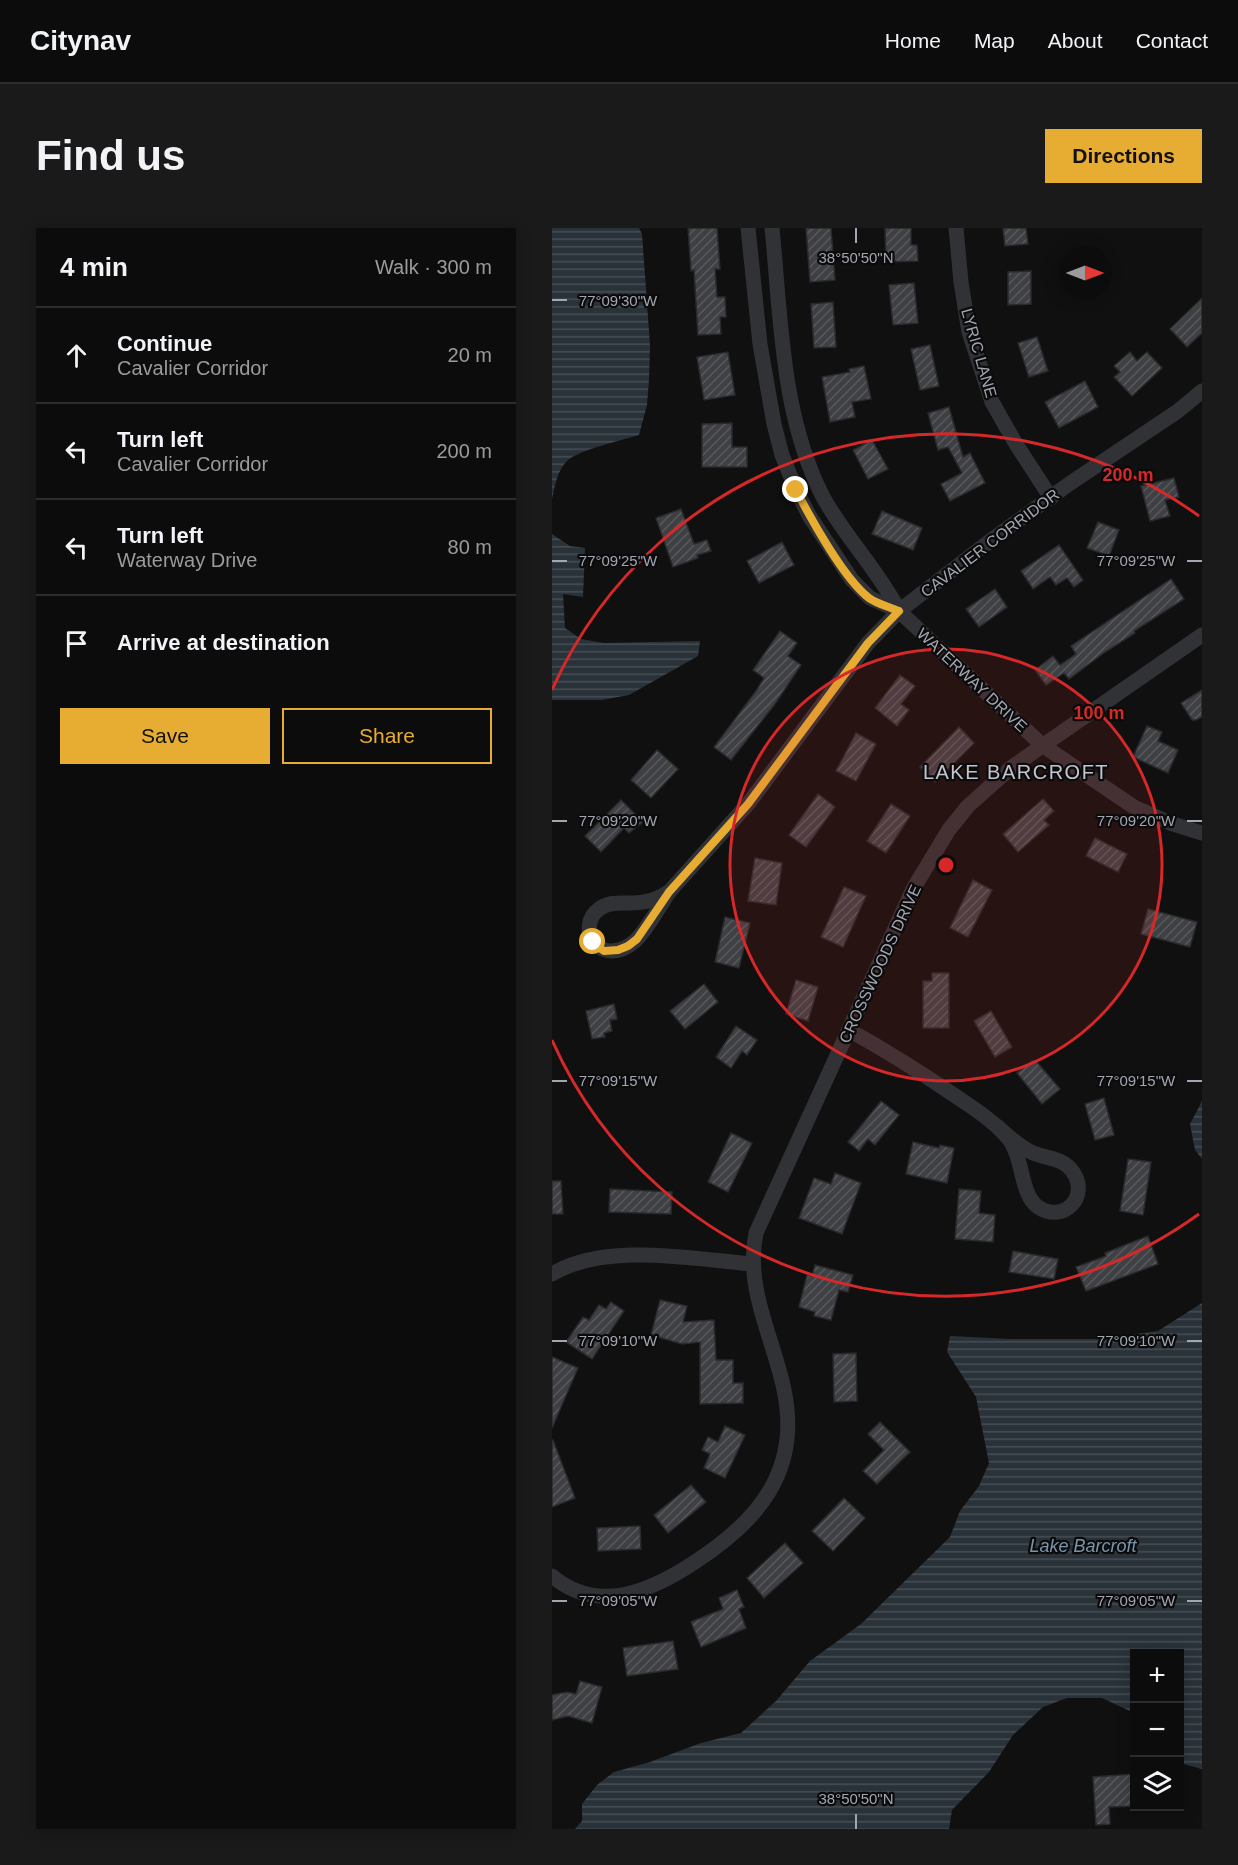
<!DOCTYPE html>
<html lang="en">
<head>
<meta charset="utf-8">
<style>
	body { margin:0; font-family:Helvetica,sans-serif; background:#1a1a1b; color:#f1f3f6 }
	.controls { position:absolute; right:18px; bottom:18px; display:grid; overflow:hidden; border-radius:0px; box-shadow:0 3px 15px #0003 }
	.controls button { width:54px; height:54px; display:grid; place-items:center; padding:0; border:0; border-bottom:2px solid #2c2c2e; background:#0c0c0d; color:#f1f3f6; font:30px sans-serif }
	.compass { position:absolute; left:506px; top:18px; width:54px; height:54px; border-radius:50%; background:#0c0c0d; box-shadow:0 3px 15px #0003; rotate:90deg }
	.stop { position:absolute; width:18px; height:18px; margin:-14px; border:4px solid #e7ac32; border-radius:50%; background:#fff }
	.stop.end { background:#e7ac32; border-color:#fff; box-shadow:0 2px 6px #0008 }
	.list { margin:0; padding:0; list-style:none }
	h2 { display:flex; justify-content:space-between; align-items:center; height:78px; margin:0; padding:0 24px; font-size:26px }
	h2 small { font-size:20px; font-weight:400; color:#9a9b9d }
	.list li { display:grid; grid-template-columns:39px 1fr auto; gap:18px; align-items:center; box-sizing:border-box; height:96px; padding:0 24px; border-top:2px solid #2c2c2e }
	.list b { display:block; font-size:22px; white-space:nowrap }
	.list p { margin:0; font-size:20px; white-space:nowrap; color:#9a9b9d }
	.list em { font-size:20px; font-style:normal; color:#9a9b9d }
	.actions { display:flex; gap:12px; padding:18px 24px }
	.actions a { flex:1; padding:14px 0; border:2px solid #e7ac32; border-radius:0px; text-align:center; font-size:21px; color:#e7ac32 }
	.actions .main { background:#e7ac32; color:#111 }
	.icon { flex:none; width:33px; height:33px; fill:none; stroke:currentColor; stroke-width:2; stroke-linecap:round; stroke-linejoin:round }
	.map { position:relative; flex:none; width:650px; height:1601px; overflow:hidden; border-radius:0px }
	header { display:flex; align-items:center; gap:36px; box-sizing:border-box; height:84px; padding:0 30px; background:#0c0c0d; border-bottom:2px solid #2c2c2e }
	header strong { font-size:28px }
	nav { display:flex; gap:33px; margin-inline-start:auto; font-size:21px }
	.intro { display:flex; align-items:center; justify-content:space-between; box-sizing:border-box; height:144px; padding:0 36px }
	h1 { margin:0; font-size:42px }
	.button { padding:15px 27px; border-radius:0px; background:#e7ac32; color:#111; font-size:21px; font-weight:700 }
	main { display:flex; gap:36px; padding:0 36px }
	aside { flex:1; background:#0c0c0d; border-radius:0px; box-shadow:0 3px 15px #0003 }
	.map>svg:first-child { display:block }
</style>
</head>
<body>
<header>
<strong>Citynav</strong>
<nav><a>Home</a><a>Map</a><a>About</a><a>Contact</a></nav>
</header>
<div class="intro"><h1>Find us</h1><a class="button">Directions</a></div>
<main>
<aside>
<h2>4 min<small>Walk · 300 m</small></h2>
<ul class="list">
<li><svg class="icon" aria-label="ahead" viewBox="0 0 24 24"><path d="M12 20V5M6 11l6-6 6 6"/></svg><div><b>Continue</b><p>Cavalier Corridor</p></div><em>20 m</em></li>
<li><svg class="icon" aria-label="left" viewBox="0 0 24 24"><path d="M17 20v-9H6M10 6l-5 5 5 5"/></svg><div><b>Turn left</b><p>Cavalier Corridor</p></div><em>200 m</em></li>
<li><svg class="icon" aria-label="left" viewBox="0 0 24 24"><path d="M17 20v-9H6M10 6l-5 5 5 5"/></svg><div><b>Turn left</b><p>Waterway Drive</p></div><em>80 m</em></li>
<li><svg class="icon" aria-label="arrive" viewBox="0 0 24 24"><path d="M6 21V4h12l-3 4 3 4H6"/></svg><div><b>Arrive at destination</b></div></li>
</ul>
<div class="actions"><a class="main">Save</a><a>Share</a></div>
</aside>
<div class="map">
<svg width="650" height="1601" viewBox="0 0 650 1601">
	<defs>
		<pattern id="water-rules" width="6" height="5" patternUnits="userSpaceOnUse" patternTransform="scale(1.5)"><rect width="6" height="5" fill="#2a3239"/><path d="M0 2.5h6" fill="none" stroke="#464d53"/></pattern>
		<pattern id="building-hatch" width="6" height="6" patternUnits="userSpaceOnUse" patternTransform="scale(1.5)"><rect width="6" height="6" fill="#3f4044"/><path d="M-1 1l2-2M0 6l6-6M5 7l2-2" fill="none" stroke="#58595d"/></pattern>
	</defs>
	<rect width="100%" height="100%" fill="#101011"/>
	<g fill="url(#water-rules)">
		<path d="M0 0H87L90 6 98 117 97 152 95 177 87 207C71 212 27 222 16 232 5 242 3 258 0 271Z"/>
		<polygon points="0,306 18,318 33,320 31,369 11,366 13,400 29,411 52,415 148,413 146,428 77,467 50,472 0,472"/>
		<polygon points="650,873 650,931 643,922 638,896"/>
		<polygon points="650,1075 650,1541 628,1535 628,1426 582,1426 582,1485 550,1470 515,1470 491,1479 461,1507 437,1544 400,1582 397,1601 23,1601 30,1593 30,1576 45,1557 62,1544 98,1534 149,1515 189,1505 224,1473 258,1433 309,1396 398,1309 408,1283 427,1258 437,1235 424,1169 395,1124 398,1108 458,1111 549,1111 606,1103"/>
	</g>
	<g fill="url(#building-hatch)" stroke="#2a2a2d" stroke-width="1.5">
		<polygon points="136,0 165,0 168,41 163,41 165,69 173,69 174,89 168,89 169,106 146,107 142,42 139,43"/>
		<polygon points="254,0 279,0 283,52 258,54"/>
		<polygon points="333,0 359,0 359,17 365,17 366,33 334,34"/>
		<polygon points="451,0 474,0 476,16 453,18"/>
		<polygon points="479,43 479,76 456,77 456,44"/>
		<polygon points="362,55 366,95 341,97 337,57"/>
		<polygon points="650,70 650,105 635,119 618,101"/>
		<polygon points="281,74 284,119 262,120 259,76"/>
		<polygon points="485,109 496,143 477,149 466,115"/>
		<polygon points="378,117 387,158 368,162 359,121"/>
		<polygon points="176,124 183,167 152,172 145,129"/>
		<polygon points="578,124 585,133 595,124 610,140 580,168 562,149 568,144 562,138"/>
		<polygon points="312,138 319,171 300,174 303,189 278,194 270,149 298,144 297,141"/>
		<polygon points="533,153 546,179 507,200 493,174"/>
		<polygon points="397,179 411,229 418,225 433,255 398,273 389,256 410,245 396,219 386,222 376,185"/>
		<polygon points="180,195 180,219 195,219 195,239 150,239 150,196"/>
		<polygon points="320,212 336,241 316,251 301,222"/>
		<polygon points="622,250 627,269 613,272 618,288 598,293 589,258"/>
		<polygon points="129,281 142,316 155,312 159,323 145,327 146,330 121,339 104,290"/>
		<polygon points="330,283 370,300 361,322 320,306"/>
		<polygon points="546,294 567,302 557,328 535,320"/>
		<polygon points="230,314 242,337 207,355 195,333"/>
		<polygon points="507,317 531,352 522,359 515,350 504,357 498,349 481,361 469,343"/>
		<polygon points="619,351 632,371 582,403 583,405 553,424 517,451 512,445 494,457 483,442 501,428 508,437 524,426 519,418"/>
		<polygon points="443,361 455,379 427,399 414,381"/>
		<polygon points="228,403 245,415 236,428 249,437 223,476 179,532 162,519 204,463 212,450 201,442"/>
		<polygon points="348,447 363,458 349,476 357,482 345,498 323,480"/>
		<polygon points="650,462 650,489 644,492 640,492 629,475"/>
		<polygon points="595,498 610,504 606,513 626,522 616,545 581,529"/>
		<polygon points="407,499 422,515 383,554 368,539"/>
		<polygon points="304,505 324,516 304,553 284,543"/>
		<polygon points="105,522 126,541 99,570 79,552"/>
		<polygon points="266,566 283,579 254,619 237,607"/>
		<polygon points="491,571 502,583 492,592 497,597 466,624 451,606"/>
		<polygon points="69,572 91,594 77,605 72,600 49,624 33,608"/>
		<polygon points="339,576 358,588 334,625 315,613"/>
		<polygon points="543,610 575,626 566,644 534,628"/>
		<polygon points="203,630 230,635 224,677 196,673"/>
		<polygon points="421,652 440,662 416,709 398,700"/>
		<polygon points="292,659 314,668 291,719 269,709"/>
		<polygon points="596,681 645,694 638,719 589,706"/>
		<polygon points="173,689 198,695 187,740 163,734"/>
		<polygon points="380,745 397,745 397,800 371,800 371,753 380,753"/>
		<polygon points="244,752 266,759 256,793 234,786"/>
		<polygon points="152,756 166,774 133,801 118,783"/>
		<polygon points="62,776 65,791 58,792 60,803 52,805 53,809 40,811 34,783"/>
		<polygon points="439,783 460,819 443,829 422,793"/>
		<polygon points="184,798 205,812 195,827 190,823 179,840 164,829"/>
		<polygon points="480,833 484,833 508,861 490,876 465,845"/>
		<polygon points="552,870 562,907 543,912 533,876"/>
		<polygon points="329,873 347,887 323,917 316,911 307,923 296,914"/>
		<polygon points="179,905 200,915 176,964 156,954"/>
		<polygon points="361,914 387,920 388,917 402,920 395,955 354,946"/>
		<polygon points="576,931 599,934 591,987 568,983"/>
		<polygon points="283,945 309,955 290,1006 247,990 262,950 279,956"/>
		<polygon points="0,953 9,953 11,986 0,986"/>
		<polygon points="58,961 120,964 119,986 57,984"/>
		<polygon points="407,961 429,963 427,985 443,987 441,1014 403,1011"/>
		<polygon points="596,1008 606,1036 534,1063 524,1039 554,1028 553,1025"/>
		<polygon points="461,1023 506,1031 502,1051 457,1044"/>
		<polygon points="263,1037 301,1047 296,1064 287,1062 279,1092 262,1088 263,1084 247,1079 255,1047 260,1048"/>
		<polygon points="108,1072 135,1078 131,1094 162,1092 164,1132 181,1132 181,1155 191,1155 191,1175 148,1176 148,1114 130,1116 99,1107"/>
		<polygon points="59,1074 72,1083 40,1131 14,1114 31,1089 37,1092 47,1077 54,1081"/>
		<polygon points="304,1125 305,1173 282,1174 281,1126"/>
		<polygon points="0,1129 26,1140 0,1200"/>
		<polygon points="328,1194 358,1224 325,1256 311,1243 332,1222 316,1206"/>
		<polygon points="173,1198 193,1207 173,1250 152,1240 158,1226 150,1222 156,1209 166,1214"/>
		<polygon points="1,1212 23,1270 0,1279 0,1213"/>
		<polygon points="139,1257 154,1274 116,1305 102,1287"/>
		<polygon points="292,1270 313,1290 281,1323 260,1303"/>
		<polygon points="88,1298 89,1321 46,1323 45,1300"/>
		<polygon points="233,1315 251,1335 212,1370 195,1350"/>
		<polygon points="185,1362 192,1379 187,1381 194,1400 149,1419 139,1394 171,1381 167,1370"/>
		<polygon points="121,1413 126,1441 75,1448 71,1420"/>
		<polygon points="28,1453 50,1459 40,1495 16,1488 0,1492 0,1467 15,1464 24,1466"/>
		<polygon points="582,1546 582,1578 557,1579 558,1596 544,1597 541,1549"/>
	</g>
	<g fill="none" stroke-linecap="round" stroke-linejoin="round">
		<g stroke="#313236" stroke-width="15">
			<polyline points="196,0 208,116 222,196 230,227 244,262 258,289 300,352 318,370 347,383 490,517 582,579 618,595 650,605"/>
			<path d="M220 0C229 90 229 187 271 269 293 309 326 342 347 383"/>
			<polyline points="404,0 409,54 417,104 440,174 464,216 499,270"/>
			<polyline points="117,664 196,576 316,415 347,383 442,310 517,256 626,183 650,163"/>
			<path d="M117 664C107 679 95 702 83 713 49 742 22 700 47 681 60 671 77 677 91 674 101 673 108 669 117 664Z"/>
			<path d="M297 802C333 822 368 844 402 867 421 880 441 892 456 910 472 930 468 967 486 979 511 996 538 969 521 944 512 930 496 931 481 925 467 919 456 908 445 898"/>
			<path d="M0 1046C54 1014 140 1031 200 1036"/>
			<path d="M0 1348C46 1387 99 1363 143 1334 187 1305 229 1268 235 1211 243 1140 189 1077 204 1005L361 661 396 603 416 578 460 539 650 407"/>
		</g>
	</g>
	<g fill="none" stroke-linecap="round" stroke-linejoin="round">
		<path stroke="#e7ac32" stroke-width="8" d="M41 714 46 719 52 723 66 722 76 718 85 711 117 664 196 576 316 415 347 383C338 379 325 376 317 370 292 351 259 291 244 262"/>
	</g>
	<path fill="none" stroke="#a2a6b1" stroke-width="2" d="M304 0V15M0 72H15M0 333H15M635 333H650M0 593H15M635 593H650M0 853H15M635 853H650M0 1113H15M635 1113H650M0 1373H15M635 1373H650M304 1586V1601"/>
	<circle cx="394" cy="637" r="216" fill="#d62828" fill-opacity=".12"/>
	<g fill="none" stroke="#d62828" stroke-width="3">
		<circle cx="394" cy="637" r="216"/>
		<path d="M647 986A431 431 0 0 1 0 812M0 462A431 431 0 0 1 647 288"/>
	</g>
	<g text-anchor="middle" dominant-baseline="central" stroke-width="4.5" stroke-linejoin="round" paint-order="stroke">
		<g font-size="16" fill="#a2a6b1" stroke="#0b0b0c">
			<text transform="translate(427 125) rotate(74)">LYRIC LANE</text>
			<text transform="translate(438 315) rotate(-37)">CAVALIER CORRIDOR</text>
			<text transform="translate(420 452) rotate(43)">WATERWAY DRIVE</text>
			<text transform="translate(328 736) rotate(-65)">CROSSWOODS DRIVE</text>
		</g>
		<g font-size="18" font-style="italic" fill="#7a94ab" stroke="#0b0b0c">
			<text x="531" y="1318">Lake Barcroft</text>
		</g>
		<g font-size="20" letter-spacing="1.5" fill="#c2c5ce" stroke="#0b0b0c">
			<text x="464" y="544">LAKE BARCROFT</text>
		</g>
	</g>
	<g font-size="15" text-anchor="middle" fill="#a2a6b1" stroke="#0b0b0c" stroke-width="4.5" stroke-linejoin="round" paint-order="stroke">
		<text x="304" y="35">38°50'50"N</text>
		<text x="66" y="78">77°09'30"W</text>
		<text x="584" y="338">77°09'25"W</text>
		<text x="66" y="338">77°09'25"W</text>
		<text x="584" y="598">77°09'20"W</text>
		<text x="66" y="598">77°09'20"W</text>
		<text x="584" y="858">77°09'15"W</text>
		<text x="66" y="858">77°09'15"W</text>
		<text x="66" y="1118">77°09'10"W</text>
		<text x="584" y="1118">77°09'10"W</text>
		<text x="584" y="1378">77°09'05"W</text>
		<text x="66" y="1378">77°09'05"W</text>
		<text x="304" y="1576">38°50'50"N</text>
	</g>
	<circle cx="394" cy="637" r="9" fill="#d62828" stroke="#0b0b0c" stroke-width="3"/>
	<g font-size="18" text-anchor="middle" font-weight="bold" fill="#d62828" stroke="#0b0b0c" stroke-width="4.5" stroke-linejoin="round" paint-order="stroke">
		<text x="576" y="253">200 m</text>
		<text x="547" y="491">100 m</text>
	</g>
</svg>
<div class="controls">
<button>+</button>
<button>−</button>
<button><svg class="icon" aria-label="layers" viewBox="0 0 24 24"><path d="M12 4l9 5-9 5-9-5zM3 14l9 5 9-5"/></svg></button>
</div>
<svg class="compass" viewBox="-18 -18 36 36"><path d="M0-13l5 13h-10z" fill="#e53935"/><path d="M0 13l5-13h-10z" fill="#9a9b9d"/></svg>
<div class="stop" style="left:41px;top:714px"></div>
<div class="stop end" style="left:244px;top:262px"></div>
</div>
</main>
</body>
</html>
